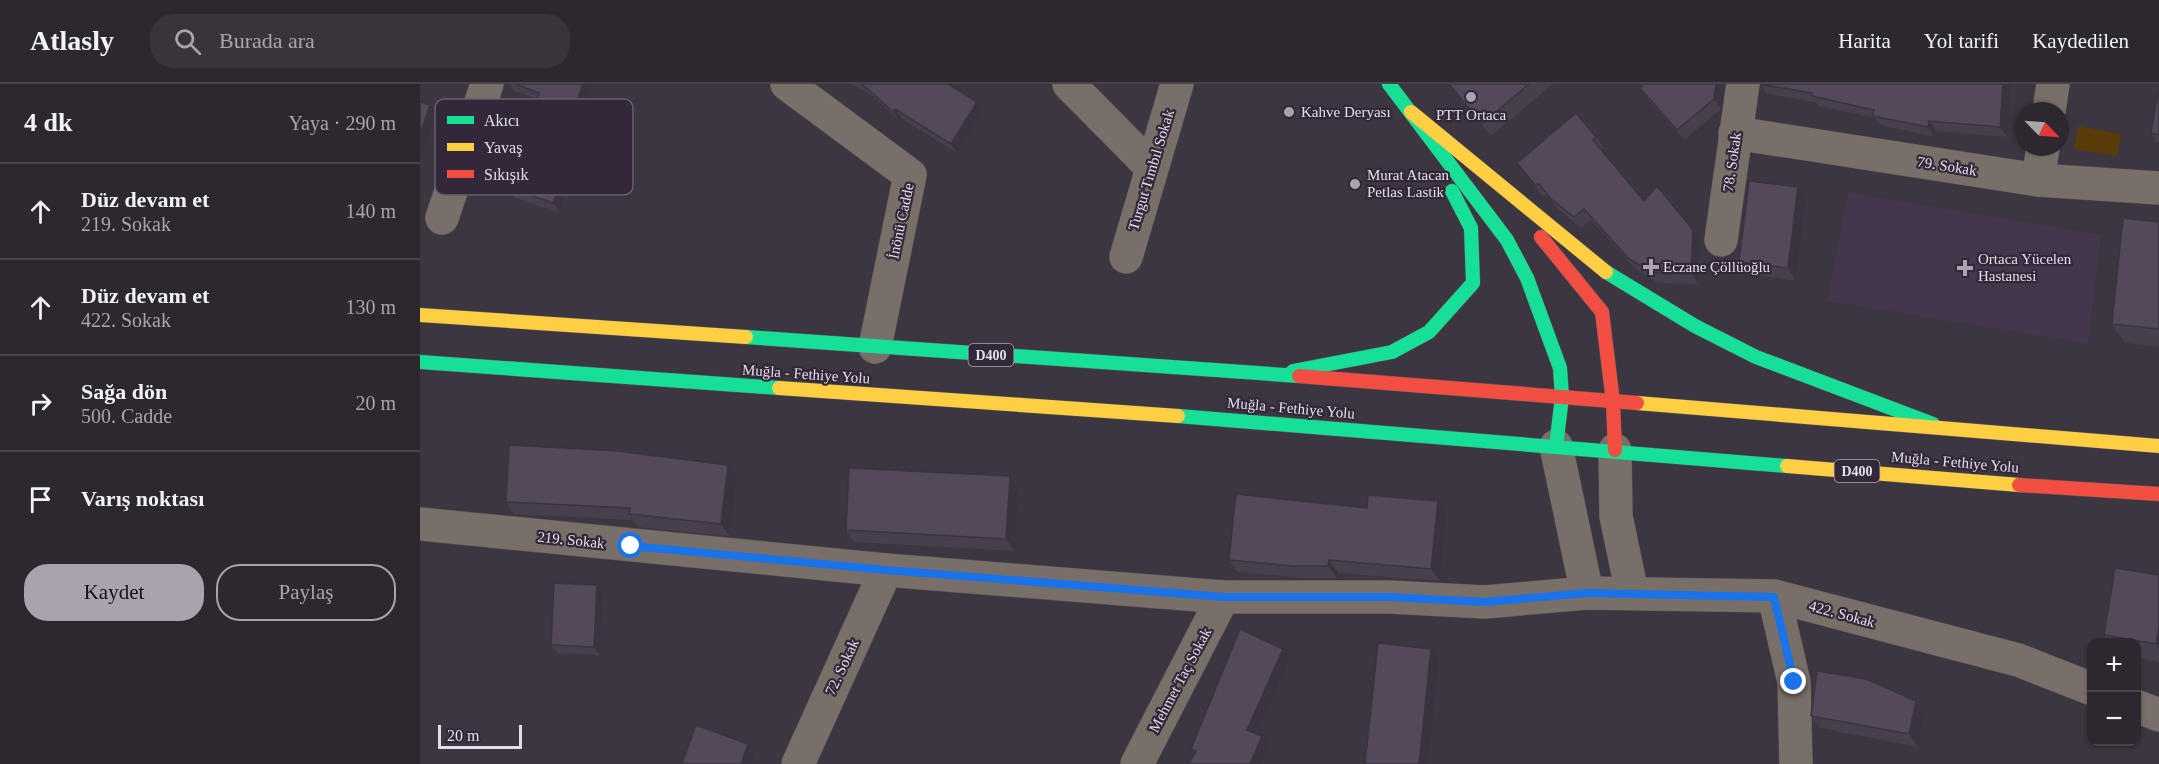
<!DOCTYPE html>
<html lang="tr">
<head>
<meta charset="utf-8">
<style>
	body { margin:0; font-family:"Times New Roman",serif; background:#39343c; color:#f1f3f6 }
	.controls { position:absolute; right:18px; bottom:18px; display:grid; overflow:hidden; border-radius:12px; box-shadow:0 2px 4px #0004 }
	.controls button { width:54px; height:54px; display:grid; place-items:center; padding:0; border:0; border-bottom:2px solid #48444c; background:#2d2830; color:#f1f3f6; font:30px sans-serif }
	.compass { position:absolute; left:1595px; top:18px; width:54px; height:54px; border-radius:50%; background:#2d2830; box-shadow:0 2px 4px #0004; rotate:115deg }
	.scale { position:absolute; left:18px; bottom:15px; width:84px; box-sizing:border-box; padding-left:6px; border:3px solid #e4dde8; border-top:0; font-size:16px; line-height:21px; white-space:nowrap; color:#e4dde8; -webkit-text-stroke:4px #33283a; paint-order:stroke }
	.stop { position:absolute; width:18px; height:18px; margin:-14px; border:4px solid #1a73e8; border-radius:50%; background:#fff }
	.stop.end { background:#1a73e8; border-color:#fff; box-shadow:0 2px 6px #0008 }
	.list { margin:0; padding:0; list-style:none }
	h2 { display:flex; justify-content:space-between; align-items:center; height:78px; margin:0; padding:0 24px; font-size:26px }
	h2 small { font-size:20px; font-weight:400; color:#a7a6ab }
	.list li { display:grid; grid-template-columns:39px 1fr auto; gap:18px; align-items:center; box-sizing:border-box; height:96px; padding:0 24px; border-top:2px solid #48444c }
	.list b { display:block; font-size:22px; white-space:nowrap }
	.list p { margin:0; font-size:20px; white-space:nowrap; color:#a7a6ab }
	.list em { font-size:20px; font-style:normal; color:#a7a6ab }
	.actions { display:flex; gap:12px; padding:18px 24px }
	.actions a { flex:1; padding:14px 0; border:2px solid #a9a3ad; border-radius:24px; text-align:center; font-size:21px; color:#a9a3ad }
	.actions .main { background:#a9a3ad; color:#111 }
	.icon { flex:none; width:33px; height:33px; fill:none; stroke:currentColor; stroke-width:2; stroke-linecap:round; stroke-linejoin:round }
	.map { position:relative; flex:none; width:1739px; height:680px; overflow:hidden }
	header { display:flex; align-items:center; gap:36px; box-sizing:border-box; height:84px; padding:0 30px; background:#2d2830; border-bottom:2px solid #48444c }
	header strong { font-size:28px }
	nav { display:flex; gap:33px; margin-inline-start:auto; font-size:21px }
	.search { width:420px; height:54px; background:#39343c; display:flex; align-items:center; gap:15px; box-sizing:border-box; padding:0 21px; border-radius:24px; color:#a7a6ab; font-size:22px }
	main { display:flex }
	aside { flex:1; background:#2d2830 }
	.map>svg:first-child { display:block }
</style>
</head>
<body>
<header>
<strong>Atlasly</strong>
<div class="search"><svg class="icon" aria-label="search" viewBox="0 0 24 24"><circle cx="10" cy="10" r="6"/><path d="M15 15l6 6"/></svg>Burada ara</div>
<nav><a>Harita</a><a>Yol tarifi</a><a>Kaydedilen</a></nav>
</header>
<main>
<aside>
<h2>4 dk<small>Yaya · 290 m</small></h2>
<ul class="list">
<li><svg class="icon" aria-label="ahead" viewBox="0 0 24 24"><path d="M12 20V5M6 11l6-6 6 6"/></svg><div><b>Düz devam et</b><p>219. Sokak</p></div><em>140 m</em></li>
<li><svg class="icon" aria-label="ahead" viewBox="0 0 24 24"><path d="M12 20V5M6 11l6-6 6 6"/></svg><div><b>Düz devam et</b><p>422. Sokak</p></div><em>130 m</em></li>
<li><svg class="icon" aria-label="right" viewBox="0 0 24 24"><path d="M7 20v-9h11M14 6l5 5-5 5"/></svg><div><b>Sağa dön</b><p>500. Cadde</p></div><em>20 m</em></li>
<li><svg class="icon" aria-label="arrive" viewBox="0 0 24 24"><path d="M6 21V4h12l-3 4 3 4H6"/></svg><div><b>Varış noktası</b></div></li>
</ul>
<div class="actions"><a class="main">Kaydet</a><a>Paylaş</a></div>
</aside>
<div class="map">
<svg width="1739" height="680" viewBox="0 0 1739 680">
	<rect width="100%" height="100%" fill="#3c3640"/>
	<polygon fill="#44364c" points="1428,108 1681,151 1668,260 1407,217"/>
	<polygon fill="#593c0a" points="1658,42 1701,50 1697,72 1654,65"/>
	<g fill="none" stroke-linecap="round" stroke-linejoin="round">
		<defs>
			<g id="street">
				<polyline points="367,0 490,91 455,263"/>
				<polyline points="649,0 731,83"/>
				<polyline points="1629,27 1633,0"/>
				<polyline points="1315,49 1618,96 1739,104"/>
				<polyline points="1618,96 1623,63"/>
				<polyline points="22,134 67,0"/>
				<polyline points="1301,156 1323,0"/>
				<polyline points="706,173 757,0"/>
				<polyline points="1136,362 1167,509"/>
				<polyline points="1195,366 1196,432 1212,509"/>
				<polyline points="0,440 466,486 803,513 969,513 1065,518 1167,509 1354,512 1598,576 1672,605"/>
				<polyline points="1354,512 1374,598 1376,680"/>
				<polyline points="1716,622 1739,631"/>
				<polyline points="378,680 466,486"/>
				<polyline points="717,680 803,513"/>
			</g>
			<g id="fast">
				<polyline points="969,0 1087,156 1107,194 1140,284 1142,313 1136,362"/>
				<polyline points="1186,188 1275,242 1336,273 1513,340"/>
				<polyline points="326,253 879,292"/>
				<polyline points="0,278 359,304"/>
				<polyline points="873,287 972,268 1009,248 1053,199 1051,144 1032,107"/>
				<polyline points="758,332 1367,382"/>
			</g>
			<g id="slow">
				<polyline points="991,28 1186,188"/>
				<polyline points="0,231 326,253"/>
				<polyline points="359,304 758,332"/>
				<polyline points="1217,319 1739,362"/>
				<polyline points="1367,382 1599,401"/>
			</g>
			<g id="jam">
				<polyline points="1121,153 1182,228 1193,318 1195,366"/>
				<polyline points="879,292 1217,319"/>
				<polyline points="1599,401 1739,410"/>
			</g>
		</defs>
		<use href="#street" stroke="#57525a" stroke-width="34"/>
		<use href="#fast" stroke="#57525a" stroke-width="15"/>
		<use href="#slow" stroke="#57525a" stroke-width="15"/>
		<use href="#jam" stroke="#57525a" stroke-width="15"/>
		<use href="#street" stroke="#776f68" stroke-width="33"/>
		<use href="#fast" stroke="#16e098" stroke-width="14"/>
		<use href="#slow" stroke="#ffcf43" stroke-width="14"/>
		<use href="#jam" stroke="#f24e42" stroke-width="14"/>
	</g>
	<g fill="#483f4d">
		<polygon points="89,0 174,0 153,58 160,69 140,129 95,114 88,103 117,15 94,7"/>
		<polygon points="431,0 528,0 557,18 563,27 537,69 481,34 479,36 454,13"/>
		<polygon points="1028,0 1133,0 1071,52"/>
		<polygon points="1221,0 1297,0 1303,8 1301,25 1264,56 1227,14 1220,4 1223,2"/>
		<polygon points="1340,0 1591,0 1587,53 1516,47 1515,53 1460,41 1455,34 1398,22 1396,18 1347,10"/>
		<polygon points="1739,9 1739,58 1737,58 1731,49"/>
		<polygon points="1176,53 1184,64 1181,66 1224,117 1281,157 1278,200 1238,199 1217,186 1171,136 1161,144 1138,125 1127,111 1122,112 1097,79"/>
		<polygon points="1378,103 1386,115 1376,197 1328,190 1319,178"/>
		<polygon points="1739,138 1739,263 1705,259 1692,240"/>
		<polygon points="317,393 310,452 218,443 213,436 94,430 86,418"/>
		<polygon points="598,405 595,467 434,458 426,446"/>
		<polygon points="1018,417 1026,429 1020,497 918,489 917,494 882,494 818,488 809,476 947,424"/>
		<polygon points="1739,491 1739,578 1716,574 1716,558 1689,558 1684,551"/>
		<polygon points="183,510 180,571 137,569 131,561"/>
		<polygon points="1496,617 1505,629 1498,663 1400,644 1391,632"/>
	</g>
	<g fill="#3b333f">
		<polygon points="163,0 174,0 150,65 143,55"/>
		<polygon points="1296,0 1297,0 1303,8 1301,25 1294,15"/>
		<polygon points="1583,0 1591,0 1587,53 1580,43"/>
		<polygon points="557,18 563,27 537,69 531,60"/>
		<polygon points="10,21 16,30 2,70 0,66 0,50"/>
		<polygon points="475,25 481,34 479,36 473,28"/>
		<polygon points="1509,37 1516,47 1515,53 1508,43"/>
		<polygon points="153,59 160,69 140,129 133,119"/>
		<polygon points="1378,103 1386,115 1376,197 1368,184"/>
		<polygon points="1273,146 1281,157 1278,200 1271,189"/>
		<polygon points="308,381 317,393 310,452 301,440"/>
		<polygon points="590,392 598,405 595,467 586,455"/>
		<polygon points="1018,417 1026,429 1020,497 1011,485"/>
		<polygon points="909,476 918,489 917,494 908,482"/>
		<polygon points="177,501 183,510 180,571 174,563"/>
		<polygon points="1739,542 1739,565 1736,560"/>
		<polygon points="863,565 870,573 833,654 827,646"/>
		<polygon points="1011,565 1019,575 1007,680 999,680"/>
		<polygon points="1496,617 1505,629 1498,663 1489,650"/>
		<polygon points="842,652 848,660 840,680 830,680"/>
		<polygon points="328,660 334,669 330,680 321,680"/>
	</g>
	<g fill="#54495a" stroke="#3b333f" stroke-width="1.5">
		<polygon points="95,0 163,0 143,55 153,59 133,119 88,103 119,9"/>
		<polygon points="440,0 528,0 557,18 531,60 475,25 473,28 448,5"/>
		<polygon points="1029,0 1109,0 1062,40"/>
		<polygon points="1224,0 1296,0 1294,15 1257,46 1220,4"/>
		<polygon points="1340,0 1583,0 1580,43 1509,37 1508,43 1453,32 1454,26 1392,12 1392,9"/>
		<polygon points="1738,9 1739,9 1739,51 1731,49"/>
		<polygon points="0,18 10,21 0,50"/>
		<polygon points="1156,29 1176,53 1173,56 1224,117 1237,102 1273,146 1271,189 1231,188 1209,175 1164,125 1154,133 1131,115 1119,100 1115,101 1097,79"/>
		<polygon points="1329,97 1378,103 1368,184 1319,178"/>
		<polygon points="1703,134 1739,138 1739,245 1692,240"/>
		<polygon points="89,361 197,367 308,381 301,440 209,430 210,424 86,418"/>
		<polygon points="429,384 590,392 586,455 426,446"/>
		<polygon points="816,410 947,424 948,411 1018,417 1011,485 909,476 908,482 873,482 809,476"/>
		<polygon points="1695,484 1739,491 1739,542 1736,560 1684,551"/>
		<polygon points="134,499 177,501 174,563 131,561"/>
		<polygon points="820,545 863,565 827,646 842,652 830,680 769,680 776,667 771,665"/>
		<polygon points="958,559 1011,565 999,680 945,680"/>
		<polygon points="1397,587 1446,595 1496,617 1489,650 1391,632"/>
		<polygon points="276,641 328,660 321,680 262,680"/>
	</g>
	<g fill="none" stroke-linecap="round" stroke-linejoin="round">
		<polyline stroke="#1a73e8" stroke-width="8" points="211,462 466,486 804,513 969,513 1065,518 1167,509 1354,513 1374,598"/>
	</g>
	<g fill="#a9a3ad" stroke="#33283a" stroke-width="2">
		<circle cx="1051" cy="13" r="6"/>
		<circle cx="869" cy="28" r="6"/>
		<circle cx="935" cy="100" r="6"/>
		<path d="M1228 174h6v6h6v6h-6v6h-6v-6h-6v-6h6z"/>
		<path d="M1542 175h6v6h6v6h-6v6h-6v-6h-6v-6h6z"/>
	</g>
	<g text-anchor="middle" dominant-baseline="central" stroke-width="4.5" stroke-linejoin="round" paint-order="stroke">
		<g fill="#33283a" stroke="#afa7b4" stroke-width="1.5">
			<rect x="548.5" y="260" width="45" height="22" rx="4.5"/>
			<rect x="1414.5" y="376" width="45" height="22" rx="4.5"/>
		</g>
		<g font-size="14" font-weight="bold" fill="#e4dde8">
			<text x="571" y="271">D400</text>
			<text x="1437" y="387">D400</text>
		</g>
		<g font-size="15" fill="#e4dde8" stroke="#33283a" text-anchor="start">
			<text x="881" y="28">Kahve Deryası</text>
			<text x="1051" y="31" text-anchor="middle">PTT Ortaca</text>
			<text x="947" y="91">Murat Atacan<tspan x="947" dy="17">Petlas Lastik</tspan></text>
			<text x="1558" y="175">Ortaca Yücelen<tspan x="1558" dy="17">Hastanesi</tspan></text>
			<text x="1243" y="183">Eczane Çöllüoğlu</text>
		</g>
		<g font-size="15" fill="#e4dde8" stroke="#33283a">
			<text transform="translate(1312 78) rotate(-82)">78. Sokak</text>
			<text transform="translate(1527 82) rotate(9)">79. Sokak</text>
			<text transform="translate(731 86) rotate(-73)">Turgut Tımbıl Sokak</text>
			<text transform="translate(481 137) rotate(-78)">İnönü Cadde</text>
			<text transform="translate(386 290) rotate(4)">Muğla - Fethiye Yolu</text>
			<text transform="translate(871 324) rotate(5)">Muğla - Fethiye Yolu</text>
			<text transform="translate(1535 378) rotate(5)">Muğla - Fethiye Yolu</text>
			<text transform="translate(151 456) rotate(6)">219. Sokak</text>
			<text transform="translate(1422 530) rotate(15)">422. Sokak</text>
			<text transform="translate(422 583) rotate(-65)">72. Sokak</text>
			<text transform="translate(760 596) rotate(-62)">Mehmet Taç Sokak</text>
		</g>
	</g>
	<rect x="15" y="15" width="198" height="96" rx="9" fill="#33283a" stroke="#685e6e" stroke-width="1.5"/>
	<rect x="27" y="32" width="27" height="8" fill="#16e098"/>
	<rect x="27" y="59" width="27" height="8" fill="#ffcf43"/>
	<rect x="27" y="86" width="27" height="8" fill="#f24e42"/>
	<g font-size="16" fill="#e4dde8">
		<text x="64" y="42">Akıcı</text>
		<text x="64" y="69">Yavaş</text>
		<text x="64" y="96">Sıkışık</text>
	</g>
</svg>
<div class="controls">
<button>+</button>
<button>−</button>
</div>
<svg class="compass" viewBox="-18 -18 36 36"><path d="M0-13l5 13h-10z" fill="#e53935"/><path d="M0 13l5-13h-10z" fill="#a7a6ab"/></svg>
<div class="scale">20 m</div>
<div class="stop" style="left:211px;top:462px"></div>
<div class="stop end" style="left:1374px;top:598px"></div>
</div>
</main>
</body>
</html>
